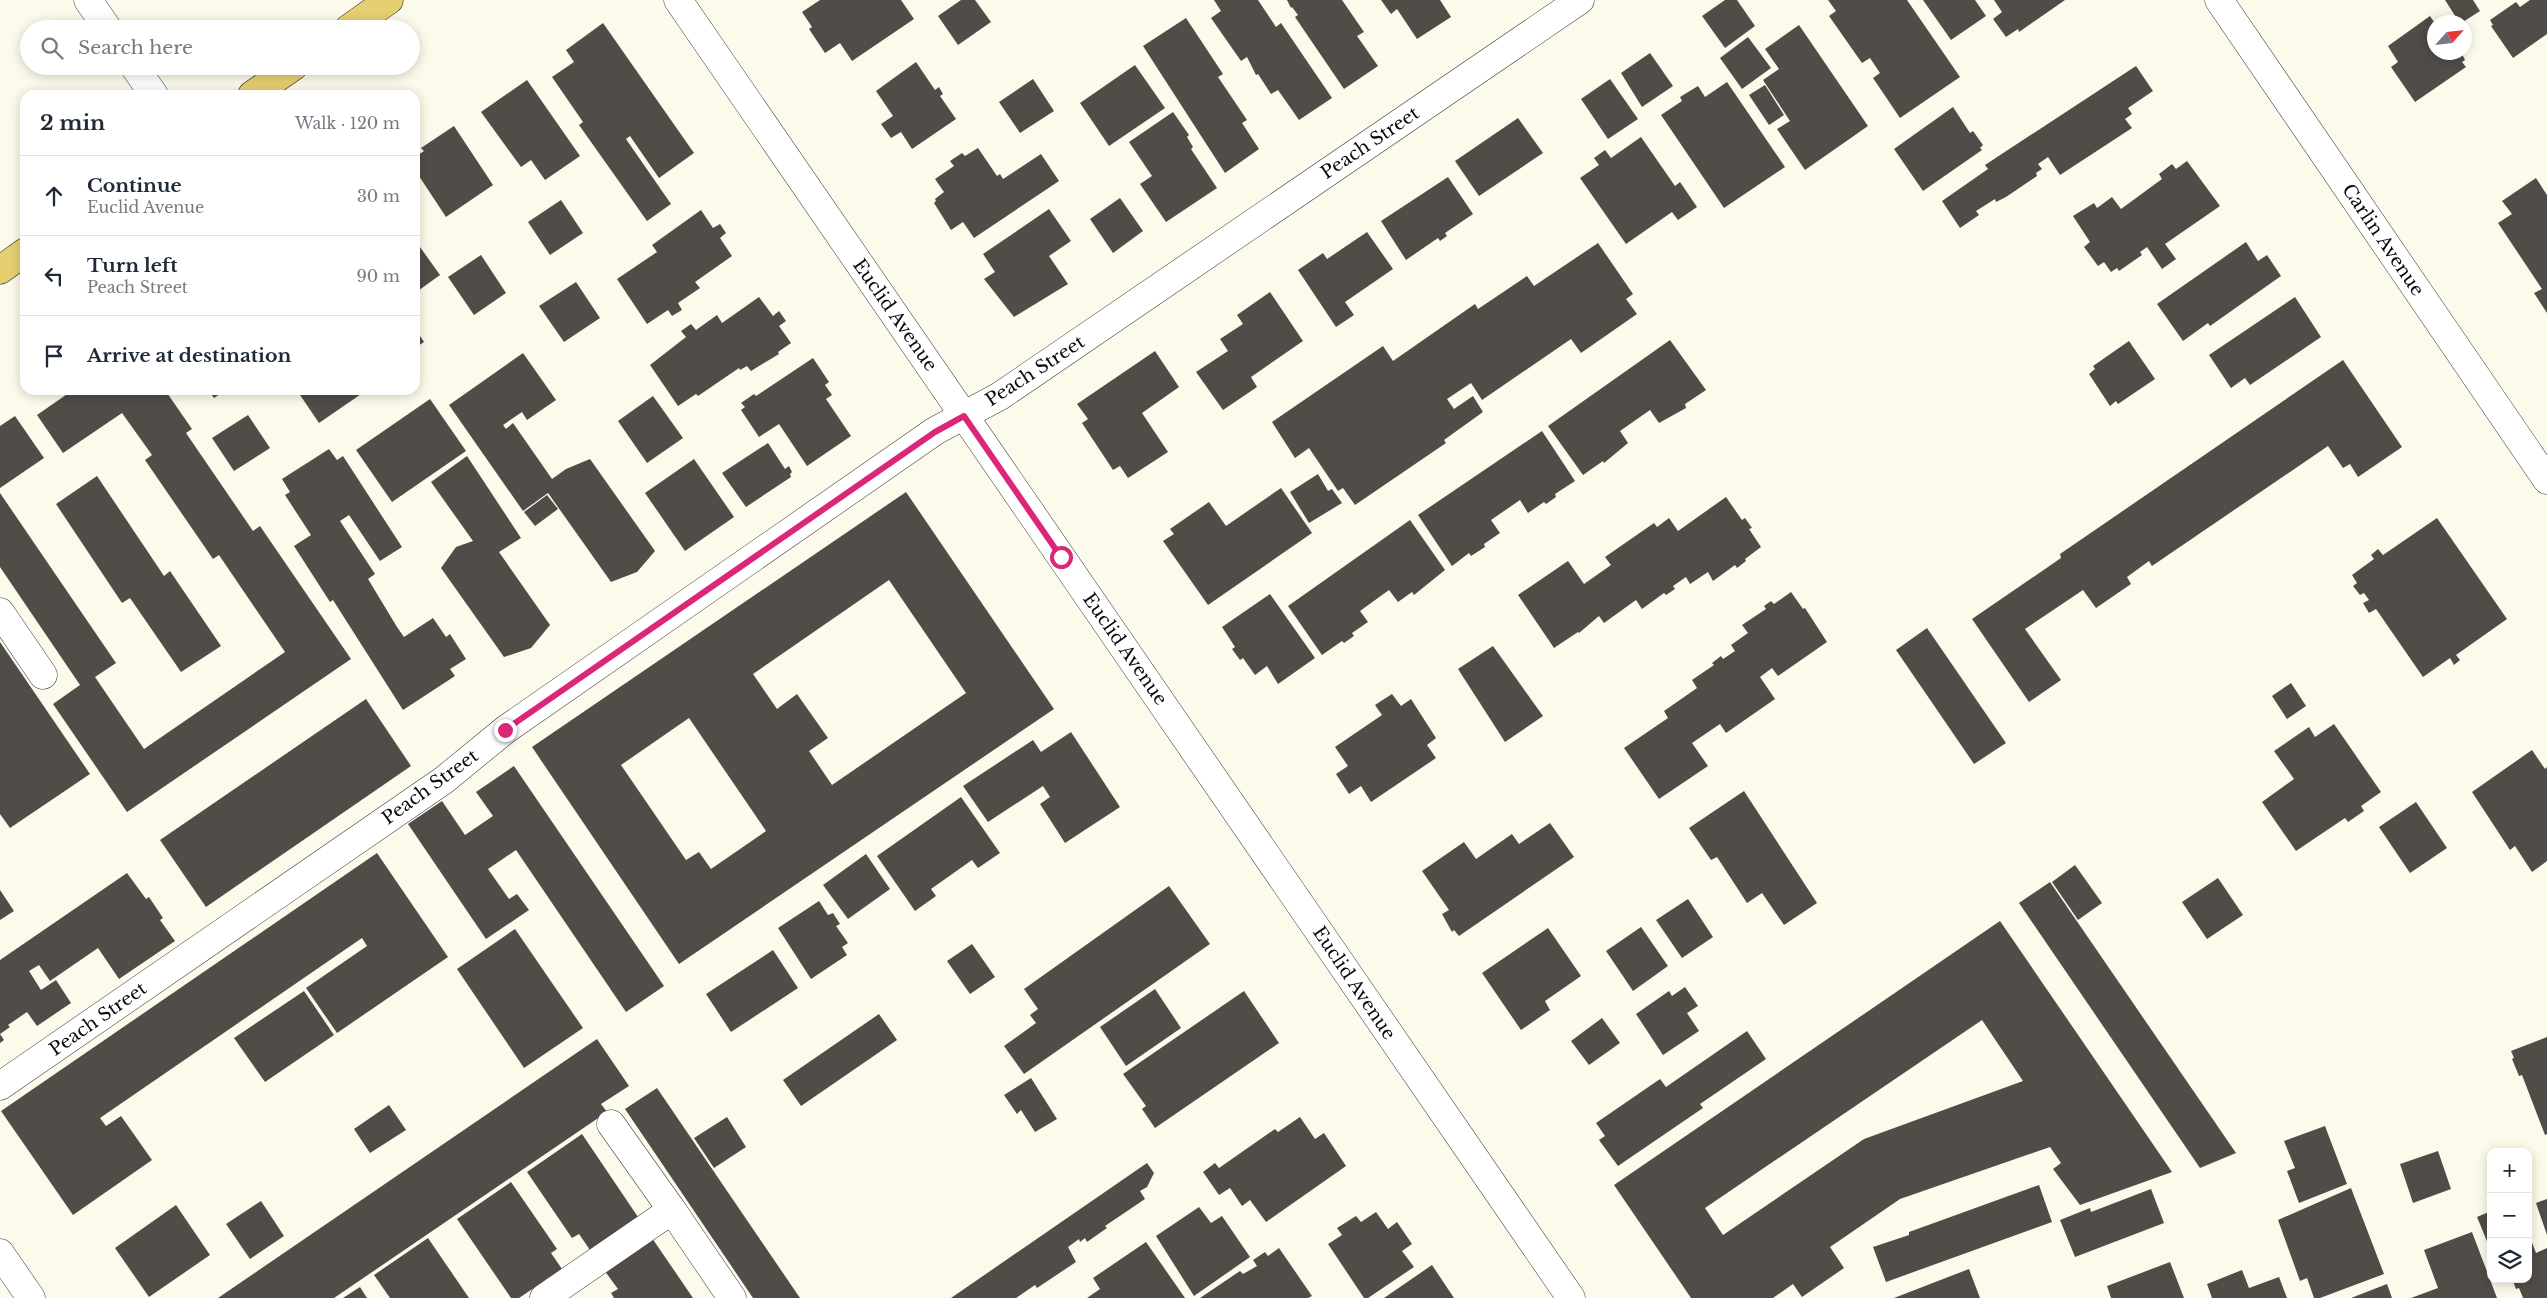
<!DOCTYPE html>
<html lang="en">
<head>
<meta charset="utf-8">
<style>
	body { margin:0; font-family:"Libre Baskerville",serif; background:#f2f2f3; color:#1f2937 }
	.controls { position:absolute; right:15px; bottom:15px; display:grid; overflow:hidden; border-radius:10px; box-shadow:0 2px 12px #0003 }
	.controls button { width:45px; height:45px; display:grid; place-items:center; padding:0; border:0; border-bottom:1px solid #e0e1e3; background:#fff; color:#1f2937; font:25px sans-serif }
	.compass { position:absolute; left:2427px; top:15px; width:45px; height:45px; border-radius:50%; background:#fff; box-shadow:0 2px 12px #0003; rotate:63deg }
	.stop { position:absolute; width:15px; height:15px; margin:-11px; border:4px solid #db2777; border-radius:50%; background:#fff }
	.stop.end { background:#db2777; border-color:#fff; box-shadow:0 1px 5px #0008 }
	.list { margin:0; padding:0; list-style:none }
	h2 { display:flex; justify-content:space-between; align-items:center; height:65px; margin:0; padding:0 20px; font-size:21px }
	h2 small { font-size:16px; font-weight:400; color:#747a83 }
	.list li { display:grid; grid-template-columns:32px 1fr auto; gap:15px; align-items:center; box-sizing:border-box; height:80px; padding:0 20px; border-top:1px solid #e0e1e3 }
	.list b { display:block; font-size:19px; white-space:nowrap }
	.list p { margin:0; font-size:16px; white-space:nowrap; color:#747a83 }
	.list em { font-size:16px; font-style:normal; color:#747a83 }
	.icon { flex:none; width:28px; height:28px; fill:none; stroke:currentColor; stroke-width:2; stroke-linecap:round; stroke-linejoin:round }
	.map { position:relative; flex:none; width:2547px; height:1298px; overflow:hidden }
	.search { position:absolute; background:#fff; box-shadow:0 2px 12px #0003; left:20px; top:20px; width:400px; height:55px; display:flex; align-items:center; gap:12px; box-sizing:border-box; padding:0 18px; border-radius:28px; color:#747a83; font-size:19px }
	.panel { position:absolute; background:#fff; box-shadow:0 2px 12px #0003; left:20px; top:90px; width:400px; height:305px; border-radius:15px }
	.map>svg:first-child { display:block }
</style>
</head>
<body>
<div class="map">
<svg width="2547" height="1298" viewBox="0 0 2547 1298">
	<rect width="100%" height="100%" fill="#fcfaea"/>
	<g fill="#514c48" fill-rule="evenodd">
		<polygon points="820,0 901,0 914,19 852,61 840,43 825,53 809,29 812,27 802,12"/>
		<polygon points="961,0 975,0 991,22 958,45 938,16"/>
		<polygon points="1214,0 1258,0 1276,27 1281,23 1332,98 1299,120 1278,90 1271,94 1258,74 1256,75 1247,57 1241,61 1211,18 1221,11"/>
		<polygon points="1287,0 1342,0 1364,32 1357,36 1378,66 1344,89 1295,17 1298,15 1292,7 1291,8"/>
		<polygon points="1381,0 1440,0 1451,17 1417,39 1397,9 1391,14"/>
		<polygon points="1725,0 1737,0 1755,26 1725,48 1702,16"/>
		<polygon points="1828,0 1907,0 1960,77 1900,118 1873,78 1880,73 1870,58 1862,63 1829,16 1836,11"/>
		<polygon points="1923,0 1975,0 1986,16 1951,40"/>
		<polygon points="1994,0 2065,0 2019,32 2018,29 2006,37 1993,19 2002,12"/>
		<polygon points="2445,0 2473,0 2480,11 2463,22 2459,22"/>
		<polygon points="2530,0 2547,0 2547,34 2513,58 2491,26 2493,25 2490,20 2516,2 2520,7"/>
		<polygon points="2430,16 2434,22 2434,52 2455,52 2457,55 2461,52 2465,60 2462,62 2466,67 2415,102 2391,67 2398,62 2388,46"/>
		<polygon points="1186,18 1223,74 1218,77 1247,120 1242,123 1259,149 1225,173 1143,46"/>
		<polygon points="603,23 694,153 659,178 630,136 626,139 671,204 647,221 579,125 583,122 552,77 574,62 566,50"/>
		<polygon points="1799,25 1868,126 1805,170 1777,129 1790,121 1763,80 1779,69 1765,49"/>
		<polygon points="1748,37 1771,68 1742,89 1720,58"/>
		<polygon points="1650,53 1673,86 1642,107 1621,73"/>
		<polygon points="916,62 935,90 939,87 943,94 940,96 956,119 912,149 901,132 891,138 881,124 893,116 876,91"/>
		<polygon points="1135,65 1165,108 1109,146 1080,103"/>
		<polygon points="2136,66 2153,91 2128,108 2132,114 2125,119 2132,128 2060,175 2048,157 2038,164 2042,169 2036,173 2037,176 2006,197 1996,202 1995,199 1976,211 1979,215 1960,228 1942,201 1988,169 1985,165"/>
		<polygon points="1033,79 1054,111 1020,133 999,102"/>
		<polygon points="1610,79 1638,119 1608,139 1581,99"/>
		<polygon points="527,80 580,156 545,180 531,160 521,167 481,112"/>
		<polygon points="1727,82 1785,167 1724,208 1661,115 1682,101 1680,97 1698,86 1705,97"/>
		<polygon points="1765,85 1784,115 1769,125 1749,95"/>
		<polygon points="1953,107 1970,133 1973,131 1983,145 1980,148 1982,150 1923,191 1894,149"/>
		<polygon points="1173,112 1189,135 1187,137 1193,147 1191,149 1217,188 1166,222 1140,184 1152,176 1129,142"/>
		<polygon points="1518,118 1543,153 1479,196 1455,161"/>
		<polygon points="454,126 493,185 446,217 415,170 415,157 424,151 421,148"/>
		<polygon points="1641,137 1675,186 1680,182 1697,207 1678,220 1672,212 1626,244 1580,178 1599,165 1594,158 1605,150 1611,158"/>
		<polygon points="978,148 997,176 1000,174 1003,179 1041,154 1059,181 974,238 963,222 951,230 934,203 936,201 935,199 944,192 935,179 954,166 950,161 962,153 965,156"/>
		<polygon points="2187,161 2220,206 2165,244 2176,259 2162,269 2147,247 2140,252 2142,255 2119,271 2117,268 2111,272 2104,262 2098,266 2084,247 2090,242 2073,216 2094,203 2097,208 2112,197 2121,209 2162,179 2159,174 2172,164 2176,169"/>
		<polygon points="1448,177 1473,214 1445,233 1447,236 1440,241 1438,238 1406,260 1381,221"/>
		<polygon points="2536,178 2547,195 2547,313 2534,293 2542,289 2498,223 2512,214 2502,201"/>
		<polygon points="1120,198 1143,231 1113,253 1090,219"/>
		<polygon points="561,200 583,233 550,255 528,222"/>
		<polygon points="1049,209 1071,241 1049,256 1068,284 1014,317 984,279 995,272 983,254"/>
		<polygon points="701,210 713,228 720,224 726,233 720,238 732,256 695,282 700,288 678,303 682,310 672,316 668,310 647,324 617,279 657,252 652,245"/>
		<polygon points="1367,232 1393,269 1345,302 1354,315 1336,327 1298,270 1323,253 1327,259"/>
		<polygon points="415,240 440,275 415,293"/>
		<polygon points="2246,242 2258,261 2267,255 2281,276 2210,326 2208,323 2183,341 2157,304"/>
		<polygon points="1598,243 1633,294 1626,299 1637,314 1581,353 1571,339 1482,400 1471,383 1447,399 1454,409 1473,396 1483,412 1444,440 1446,443 1355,505 1343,488 1338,491 1309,448 1295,458 1272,422 1383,346 1393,361 1475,304 1478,309 1527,276 1534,286"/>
		<polygon points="481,255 506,293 474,315 448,277"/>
		<polygon points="576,282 600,318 564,342 539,306"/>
		<polygon points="1270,292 1303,341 1251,377 1257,387 1223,410 1196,372 1228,351 1220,339 1243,324 1237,315"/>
		<polygon points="759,297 773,316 779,311 786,321 779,326 791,343 778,352 779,354 751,371 747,366 740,370 739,368 698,396 696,394 678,406 650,365 686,337 681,331 691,324 696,330 717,315 722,323"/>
		<polygon points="2295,297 2321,337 2250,385 2245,378 2231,388 2209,355"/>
		<polygon points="415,328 424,342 415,348"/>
		<polygon points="1670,340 1706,390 1685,404 1686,408 1659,423 1650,410 1620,431 1628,443 1604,463 1603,461 1583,475 1548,426"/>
		<polygon points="2129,341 2155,379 2118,404 2116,401 2110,406 2089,374 2095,369 2093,366"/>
		<polygon points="1155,351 1179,387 1142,413 1168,452 1128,478 1120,466 1113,470 1082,423 1088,419 1077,404"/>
		<polygon points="523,353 556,400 527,420 522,412 503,425 506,429 513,423 552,479 566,469 590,459 655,551 637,572 611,582 548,493 523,511 449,405"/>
		<polygon points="813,358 829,382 825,385 832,395 826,399 851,436 807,466 779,424 759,437 741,410 745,407 741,403 754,394 756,396"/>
		<polygon points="2343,360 2402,447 2358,477 2350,464 2343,468 2328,446 2152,566 2149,561 2127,577 2131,584 2096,608 2083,590 2025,629 2061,680 2029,702 1972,619 2061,558 2060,554"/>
		<polygon points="73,390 165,390 192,429 186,433 253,531 260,526 351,659 127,812 53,704 80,685 0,567 0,493 116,663 95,677 144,749 285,652 219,555 213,559 145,460 152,455 122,413 63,453 37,415"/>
		<polygon points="208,390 226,390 214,398"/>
		<polygon points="300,390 367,390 319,423 298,392"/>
		<polygon points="653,396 683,438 647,463 618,421"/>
		<polygon points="430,399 466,451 392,502 356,450"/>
		<polygon points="248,415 270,448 234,471 212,438"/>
		<polygon points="15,416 44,458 0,488 0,426"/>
		<polygon points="1542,431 1575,481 1555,494 1556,497 1546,504 1544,502 1528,513 1520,500 1491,520 1500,533 1484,544 1485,547 1471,556 1469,553 1452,566 1418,515"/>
		<polygon points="768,443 785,469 789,466 792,472 790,474 791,477 746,507 722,473"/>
		<polygon points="329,449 337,460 343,456 402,547 380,561 349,515 340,521 375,574 368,579 397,627 404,637 433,618 446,637 450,634 466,659 450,669 455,676 403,710 333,600 330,602 294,546 311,535 285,495 290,492 282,479"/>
		<polygon points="467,456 521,538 499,552 550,625 531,648 504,657 441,568 456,547 473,541 431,482"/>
		<polygon points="694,459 734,517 685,551 645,493"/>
		<polygon points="1318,474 1328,491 1332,489 1342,503 1309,523 1290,492"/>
		<polygon points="97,476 164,576 170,571 221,646 181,672 130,598 122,603 56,504"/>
		<polygon points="1281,488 1312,533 1208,605 1163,541 1174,534 1170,529 1209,502 1226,526"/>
		<path d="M906 492 1054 709 679 964 532 747ZM889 580 966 693 832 785 809 751 828 738 797 694 777 709 753 674ZM689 718 766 831 711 869 699 852 686 860 621 765Z"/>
		<polygon points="547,495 558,509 535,526 524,512"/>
		<polygon points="1726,497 1742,520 1745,518 1752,528 1749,529 1761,547 1745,559 1746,561 1737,568 1735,565 1713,581 1708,572 1690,584 1686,577 1673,586 1675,589 1666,595 1664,593 1642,609 1636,600 1604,623 1599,616 1579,633 1578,632 1554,648 1518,595 1568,561 1584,584 1611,565 1605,557 1654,523 1657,527 1669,518 1678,531"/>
		<polygon points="2437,518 2507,619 2456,655 2460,660 2454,665 2450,658 2423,677 2376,609 2369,613 2363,603 2369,600 2364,593 2360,595 2353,586 2357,583 2352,575 2374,559 2371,555 2378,549 2383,555"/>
		<polygon points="1410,520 1445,570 1414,595 1412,592 1398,602 1389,590 1360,611 1368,622 1352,633 1354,636 1344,643 1342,641 1322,655 1288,606"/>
		<polygon points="1791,592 1803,609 1805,608 1827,642 1778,676 1772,668 1760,677 1775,699 1726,733 1720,724 1692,743 1708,766 1659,799 1624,748 1668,718 1664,711 1697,688 1692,680 1714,665 1712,663 1721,656 1723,659 1735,651 1731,645 1748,633 1742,625 1766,609 1764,606 1771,601 1774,604"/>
		<polygon points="1270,594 1315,658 1278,684 1267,666 1255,675 1243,658 1240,660 1232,649 1235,647 1222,627"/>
		<polygon points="1927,628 2006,743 1974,764 1896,650"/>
		<polygon points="0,642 90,774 10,828 0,814"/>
		<polygon points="1493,646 1543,716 1505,742 1458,669"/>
		<polygon points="2291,683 2306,706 2287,719 2272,696"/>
		<polygon points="1392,694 1401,706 1411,699 1436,738 1427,745 1436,758 1371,802 1361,786 1349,794 1336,774 1348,766 1335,747 1382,715 1375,705"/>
		<polygon points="366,699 411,766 206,907 160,840"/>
		<polygon points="2334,724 2381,792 2361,806 2364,811 2348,822 2345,818 2296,851 2262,802 2294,779 2274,751 2309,727 2315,737"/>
		<polygon points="1071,732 1120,807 1065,843 1040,804 1050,797 1043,786 988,822 963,786 1033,740 1041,752"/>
		<polygon points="2532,750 2545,769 2547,767 2547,861 2532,872 2515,846 2510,850 2472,792"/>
		<polygon points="514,766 664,986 626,1012 516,850 488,869 509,899 517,894 529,910 486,939 408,824 442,801 465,835 493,816 476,792"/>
		<polygon points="1744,791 1817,903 1784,925 1762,893 1747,903 1717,857 1711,860 1689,828"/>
		<polygon points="961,797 1000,853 978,868 972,860 931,889 936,896 915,911 877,856"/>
		<polygon points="2416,802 2447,848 2410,873 2379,827"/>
		<polygon points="1550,823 1574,857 1459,936 1454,930 1452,932 1442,914 1449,910 1422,871 1464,842 1476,859 1512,834 1519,844"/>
		<polygon points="377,853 448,957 337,1033 306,988 367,946 362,938 100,1118 106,1126 121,1116 152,1160 73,1215 1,1111"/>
		<polygon points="866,854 890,889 848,919 823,885"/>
		<polygon points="2075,865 2102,903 2078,920 2052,882"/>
		<polygon points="127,873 146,899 149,897 163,918 160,920 175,941 119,979 98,948 50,981 39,965 29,971 41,990 56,980 71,1003 37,1026 27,1012 8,1025 10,1027 0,1034 4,1040 0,1043 0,960"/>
		<polygon points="2218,878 2243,915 2207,939 2182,902"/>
		<polygon points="2050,882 2236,1153 2200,1168 2019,903"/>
		<polygon points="1169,886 1210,944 1024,1074 1004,1046 1036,1023 1030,1015 1038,1009 1024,989"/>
		<polygon points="0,890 14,911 0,920"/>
		<polygon points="1688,899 1713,937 1682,958 1656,920"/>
		<polygon points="819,901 828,915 833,913 840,924 836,926 848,943 842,947 847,955 811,979 778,928"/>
		<path d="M2000 921 2172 1172 2080 1205 2053 1169 2061 1163 2050 1147 1900 1199 1830 1247 1844 1268 1802 1297 1793 1284 1773 1298H1691L1614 1185ZM1982 1020 2023 1081 1864 1139 1723 1235 1705 1208Z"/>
		<polygon points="1641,927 1668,966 1633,991 1606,951"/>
		<polygon points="1548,928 1581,976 1545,1001 1550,1010 1521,1030 1482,973"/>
		<polygon points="515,929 583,1028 524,1068 457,969"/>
		<polygon points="972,944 995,977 970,994 947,961"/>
		<polygon points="773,950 798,988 731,1032 706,994"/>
		<polygon points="1685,987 1698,1006 1687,1013 1699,1031 1663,1055 1636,1014 1669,991 1672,996"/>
		<polygon points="1155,989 1181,1028 1126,1066 1100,1027"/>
		<polygon points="304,991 334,1035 265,1082 234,1038"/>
		<polygon points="1244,991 1279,1043 1155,1128 1142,1109 1146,1106 1123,1074"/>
		<polygon points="879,1014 897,1040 801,1106 783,1080"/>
		<polygon points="1602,1018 1620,1043 1589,1065 1571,1041"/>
		<polygon points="1747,1031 1766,1059 1700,1104 1703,1108 1618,1166 1599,1140 1605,1136 1596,1123 1660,1079 1666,1087"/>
		<polygon points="2547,1037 2547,1134 2545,1135 2522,1075 2519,1076 2512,1059 2514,1058 2511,1051"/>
		<polygon points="597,1039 629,1086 601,1104 607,1112 334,1298 218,1298"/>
		<polygon points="1031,1078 1057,1119 1035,1132 1021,1110 1017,1114 1004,1095"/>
		<polygon points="657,1088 800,1298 753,1298 625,1109"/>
		<polygon points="389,1105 406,1130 370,1153 354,1129"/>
		<polygon points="727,1117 746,1147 714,1168 694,1138"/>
		<polygon points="1300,1117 1315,1139 1324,1133 1346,1166 1266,1222 1250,1200 1242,1206 1230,1188 1219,1195 1203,1172 1215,1163 1219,1168 1275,1129 1278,1132"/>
		<polygon points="2325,1126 2347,1184 2299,1203 2287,1171 2295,1168 2284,1141"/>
		<polygon points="582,1134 638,1217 590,1250 579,1234 572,1238 527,1172"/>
		<polygon points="2438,1151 2451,1189 2413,1203 2400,1164"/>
		<polygon points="1147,1163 1154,1173 1147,1187 1140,1191 1145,1199 1105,1226 1107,1228 1087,1242 1085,1238 1080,1242 1079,1239 1068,1247 1076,1262 1037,1288 1035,1285 1016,1298 951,1298"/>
		<polygon points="511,1182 557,1249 551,1253 562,1269 519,1298 511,1298 457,1219"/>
		<polygon points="2039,1185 2052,1222 1886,1282 1873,1247 1909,1235 1909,1232"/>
		<polygon points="2351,1188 2384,1274 2320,1298 2314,1298 2307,1278 2300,1281 2278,1220"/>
		<polygon points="2151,1189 2164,1223 2075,1257 2060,1220 2090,1208 2091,1212"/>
		<polygon points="2547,1199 2547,1235 2536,1203"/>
		<polygon points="261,1201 284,1236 250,1259 226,1224"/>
		<polygon points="176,1205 210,1255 149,1297 115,1248"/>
		<polygon points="1199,1207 1211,1223 1222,1216 1250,1257 1194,1296 1156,1236"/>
		<polygon points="2491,1211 2491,1251 2477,1217"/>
		<polygon points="1376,1212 1388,1229 1397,1222 1412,1244 1402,1251 1414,1267 1368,1298 1364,1298 1328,1244 1342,1235 1337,1228 1356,1216 1361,1222"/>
		<polygon points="2472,1232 2497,1298 2411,1298 2438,1288 2424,1250"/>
		<polygon points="2528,1232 2536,1253 2547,1248 2547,1298 2523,1298 2519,1288 2516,1289 2512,1279 2528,1279"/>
		<polygon points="428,1238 469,1298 390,1298 374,1275"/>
		<polygon points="652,1238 693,1298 614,1298 611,1293 618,1289 604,1270"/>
		<polygon points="1146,1242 1185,1298 1087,1298 1100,1289 1093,1278"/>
		<polygon points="1279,1248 1312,1296 1308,1298 1200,1298 1240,1271 1243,1274 1257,1266 1253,1260 1265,1252 1268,1256"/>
		<polygon points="2170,1262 2184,1298 2111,1298 2107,1286"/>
		<polygon points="1432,1265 1454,1298 1384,1298"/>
		<polygon points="1969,1269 1980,1298 1894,1298"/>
		<polygon points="2242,1270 2249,1288 2279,1277 2287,1298 2212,1298 2207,1284"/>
		<polygon points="2387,1284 2392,1298 2351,1298"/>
		<polygon points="360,1287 367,1298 343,1298"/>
	</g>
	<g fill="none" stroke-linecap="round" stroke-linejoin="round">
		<defs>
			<g id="minor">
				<polyline points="88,0 108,29"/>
				<polyline points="678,0 1571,1298"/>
				<polyline points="2219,0 2547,480"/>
				<polyline points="134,66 154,95"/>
				<polyline points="0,612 43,675"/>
				<polyline points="0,1086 444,780 505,730 935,431 1000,396 1580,0"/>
				<polyline points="611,1124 672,1210"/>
				<polyline points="0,1253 31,1298"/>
				<polyline points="544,1298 672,1210 732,1298"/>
			</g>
			<g id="major">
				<polyline points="348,29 389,0"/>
				<polyline points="252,95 294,66"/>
				<polyline points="0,270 25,252"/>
			</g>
		</defs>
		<use href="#minor" stroke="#3d3d3d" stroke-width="29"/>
		<use href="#major" stroke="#1b1b1b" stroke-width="29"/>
		<use href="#minor" stroke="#fff" stroke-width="28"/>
		<use href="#major" stroke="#e6cf71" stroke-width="28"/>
	</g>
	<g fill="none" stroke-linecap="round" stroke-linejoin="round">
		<polyline stroke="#db2777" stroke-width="6" points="505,730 935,432 964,416 1061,557"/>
	</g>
	<g text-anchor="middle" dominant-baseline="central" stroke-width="5" stroke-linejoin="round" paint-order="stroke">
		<g font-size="18" fill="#0a0a0a" stroke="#fff">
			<text transform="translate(1370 143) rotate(-34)">Peach Street</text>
			<text transform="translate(2383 240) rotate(56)">Carlin Avenue</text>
			<text transform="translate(895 315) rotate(55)">Euclid Avenue</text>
			<text transform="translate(1035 371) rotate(-33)">Peach Street</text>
			<text transform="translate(1125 649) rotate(55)">Euclid Avenue</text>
			<text transform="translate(430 787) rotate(-36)">Peach Street</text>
			<text transform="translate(1354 983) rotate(56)">Euclid Avenue</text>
			<text transform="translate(98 1019) rotate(-35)">Peach Street</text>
		</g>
	</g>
</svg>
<div class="controls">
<button>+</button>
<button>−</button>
<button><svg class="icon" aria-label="layers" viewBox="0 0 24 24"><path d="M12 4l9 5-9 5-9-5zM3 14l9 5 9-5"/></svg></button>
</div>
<svg class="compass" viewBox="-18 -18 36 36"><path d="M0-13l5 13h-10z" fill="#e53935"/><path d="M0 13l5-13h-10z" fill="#747a83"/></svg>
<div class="stop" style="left:1061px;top:557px"></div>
<div class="stop end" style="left:505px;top:730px"></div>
<div class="search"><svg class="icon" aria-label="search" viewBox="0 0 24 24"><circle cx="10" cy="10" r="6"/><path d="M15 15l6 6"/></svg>Search here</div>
<section class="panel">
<h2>2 min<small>Walk · 120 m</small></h2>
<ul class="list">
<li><svg class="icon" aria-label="ahead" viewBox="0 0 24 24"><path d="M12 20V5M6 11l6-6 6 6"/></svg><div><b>Continue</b><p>Euclid Avenue</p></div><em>30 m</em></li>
<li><svg class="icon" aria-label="left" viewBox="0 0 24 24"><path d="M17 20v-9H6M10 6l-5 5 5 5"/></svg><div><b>Turn left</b><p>Peach Street</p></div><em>90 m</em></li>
<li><svg class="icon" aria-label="arrive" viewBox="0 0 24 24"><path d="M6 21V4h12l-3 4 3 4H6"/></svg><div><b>Arrive at destination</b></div></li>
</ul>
</section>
</div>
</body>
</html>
